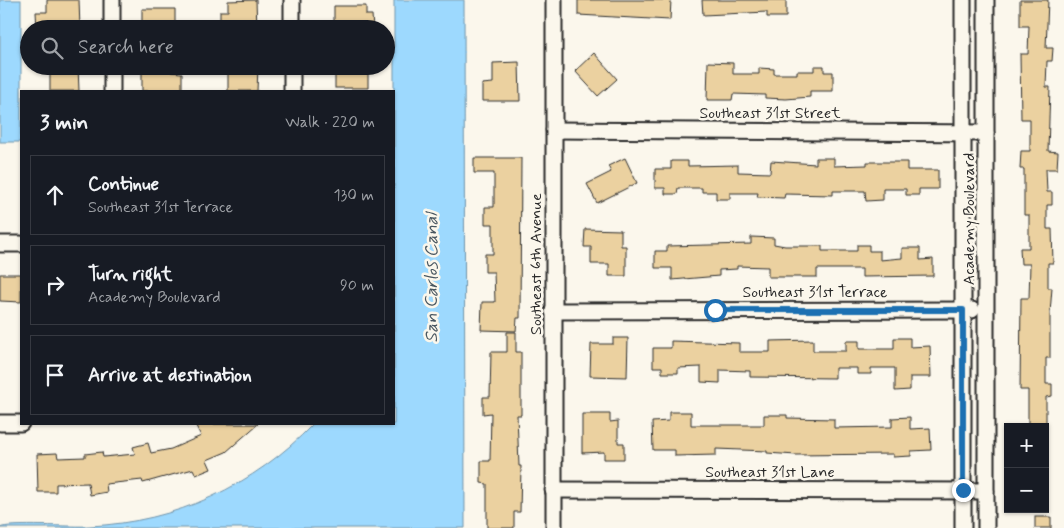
<!DOCTYPE html>
<html lang="en">
<head>
<meta charset="utf-8">
<style>
	body { margin:0; font-family:Mynerve,sans-serif; background:#242831; color:#f1f3f6 }
	.controls { position:absolute; right:15px; bottom:15px; display:grid; overflow:hidden; border-radius:0px; box-shadow:0 1px 4px #0004 }
	.controls button { width:45px; height:45px; display:grid; place-items:center; padding:0; border:0; border-bottom:1px solid #363941; background:#171b24; color:#f1f3f6; font:25px sans-serif }
	.stop { position:absolute; width:15px; height:15px; margin:-11px; border:4px solid #1f6fb2; border-radius:50%; background:#fff }
	.stop.end { background:#1f6fb2; border-color:#fff; box-shadow:0 1px 5px #0008 }
	.list { margin:0; padding:0; list-style:none }
	h2 { display:flex; justify-content:space-between; align-items:center; height:65px; margin:0; padding:0 20px; font-size:21px }
	h2 small { font-size:16px; font-weight:400; color:#9ea1a6 }
	.list li { display:grid; grid-template-columns:32px 1fr auto; gap:15px; align-items:center; box-sizing:border-box; height:80px; margin:0 10px 10px; padding:0 10px; border:1px solid #363941; border-radius:0px }
	.list b { display:block; font-size:19px; white-space:nowrap }
	.list p { margin:0; font-size:16px; white-space:nowrap; color:#9ea1a6 }
	.list em { font-size:16px; font-style:normal; color:#9ea1a6 }
	.icon { flex:none; width:28px; height:28px; fill:none; stroke:currentColor; stroke-width:2; stroke-linecap:round; stroke-linejoin:round }
	.map { position:relative; flex:none; width:1064px; height:528px; overflow:hidden }
	.search { position:absolute; background:#171b24; box-shadow:0 1px 4px #0004; left:20px; top:20px; width:375px; height:55px; display:flex; align-items:center; gap:12px; box-sizing:border-box; padding:0 18px; border-radius:28px; color:#9ea1a6; font-size:19px }
	.panel { position:absolute; background:#171b24; box-shadow:0 1px 4px #0004; left:20px; top:90px; width:375px; height:335px; border-radius:0px }
	.map>svg:first-child { display:block }
</style>
</head>
<body>
<div class="map">
<svg width="1064" height="528" viewBox="0 0 1064 528">
	<rect width="100%" height="100%" fill="#fbf7ec"/>
	<filter id="ink" filterUnits="userSpaceOnUse"><feTurbulence type="fractalNoise" baseFrequency=".02" numOctaves="2"/><feDisplacementMap in="SourceGraphic" scale="10" xChannelSelector="R" yChannelSelector="G"/><feConvolveMatrix kernelMatrix="1 2 1 2 8 2 1 2 1" color-interpolation-filters="sRGB"/></filter>
	<g filter="url(#ink)">
		<g fill="#9dd9fe" stroke="#6f93aa">
			<rect x="0" y="0" width="21" height="142"/>
			<path d="M394 0H464L465 528H0C7 523 75 527 90 526 176 522 254 486 313 424H394Z"/>
		</g>
		<g fill="#ebd1a0" stroke="#2b2b2b">
			<polygon points="47,0 79,0 80,29 37,29 36,12 47,12"/>
			<polygon points="256,0 257,29 220,29 220,11 228,11 228,1"/>
			<polygon points="578,0 671,0 670,20 578,15"/>
			<polygon points="702,0 786,0 786,17 767,17 767,12 703,15"/>
			<polygon points="1020,0 1048,0 1046,48 1053,48 1052,61 1047,61 1046,87 1050,87 1048,151 1058,152 1057,169 1046,169 1047,192 1052,192 1052,205 1047,205 1047,229 1052,229 1053,263 1048,263 1048,288 1052,288 1050,313 1050,358 1046,358 1046,384 1052,384 1052,396 1046,397 1046,427 1028,427 1028,390 1020,390 1021,298 1029,298 1030,264 1021,264 1020,248 1029,248 1029,215 1024,215 1024,169 1020,169 1021,151 1030,151 1030,119 1021,119 1020,54 1028,54 1029,26 1020,26"/>
			<polygon points="334,6 366,6 366,15 372,15 373,29 334,29"/>
			<polygon points="142,9 175,9 175,29 142,27"/>
			<polygon points="594,53 617,79 598,96 575,71"/>
			<polygon points="519,62 520,101 482,101 482,84 493,83 493,63"/>
			<polygon points="708,62 733,63 733,74 759,74 759,68 774,69 774,74 797,74 797,71 814,71 814,66 824,66 824,72 833,72 833,91 810,91 810,97 786,99 765,98 765,95 733,94 732,100 707,100"/>
			<polygon points="50,66 78,66 79,91 50,91"/>
			<polygon points="148,66 171,66 171,72 182,73 182,91 142,91 142,72 148,72"/>
			<polygon points="228,66 258,66 257,91 228,91"/>
			<rect x="335" y="66" width="33" height="22"/>
			<polygon points="474,158 521,158 520,318 517,318 516,331 481,330 482,302 495,302 494,272 485,272 485,254 493,254 493,224 485,224 485,207 494,207 494,173 474,173"/>
			<polygon points="625,158 637,183 597,203 587,184 611,172 608,166"/>
			<polygon points="816,158 834,158 834,166 867,165 867,162 907,162 907,170 938,170 938,189 919,189 919,195 906,195 906,189 883,189 883,200 866,201 865,191 833,191 833,195 785,194 784,198 757,197 758,193 730,193 730,199 716,199 716,192 702,192 702,188 678,188 677,194 665,194 665,188 655,188 655,169 671,169 671,161 688,161 688,166 738,165 738,172 770,173 771,161 816,164"/>
			<polygon points="585,229 621,230 621,246 626,246 626,276 609,276 609,264 591,264 591,247 584,247"/>
			<polygon points="751,237 774,238 774,244 785,246 822,246 822,251 857,251 857,245 869,245 869,251 880,251 880,260 902,258 902,248 920,248 920,260 933,259 933,276 862,277 862,269 817,269 817,277 768,277 768,267 737,266 737,269 719,270 719,276 672,280 672,268 655,268 655,251 667,251 667,246 751,244"/>
			<polygon points="0,274 21,274 21,302 0,301"/>
			<polygon points="507,332 516,332 516,352 521,352 521,415 517,415 519,466 521,466 520,512 514,512 514,528 487,528 487,484 481,483 481,461 490,461 491,413 483,414 483,397 490,397 491,352 507,352"/>
			<polygon points="613,338 628,338 627,377 590,376 591,344 613,344"/>
			<polygon points="894,338 910,338 910,347 930,346 931,377 910,377 910,390 895,391 895,368 871,368 871,374 857,374 857,368 835,368 835,378 750,377 750,371 720,370 720,383 701,382 701,367 678,368 678,373 662,373 662,367 653,367 653,348 671,348 671,341 739,343 739,352 770,352 770,341 813,340 813,351 846,351 846,341 859,341 859,349 894,349"/>
			<polygon points="669,412 691,412 691,425 764,425 764,415 787,415 787,418 834,419 834,428 892,427 892,418 910,417 910,429 930,428 931,450 911,451 911,456 893,457 893,454 796,455 767,453 767,451 716,449 716,455 675,456 675,450 653,450 652,422 669,421"/>
			<polygon points="582,414 610,414 610,422 618,421 618,443 624,443 624,459 604,459 604,452 582,453"/>
			<polygon points="195,424 258,424 226,452 207,460 211,469 196,475 193,469 143,483 142,480 106,484 107,492 90,495 88,483 56,484 56,492 38,492 37,454 57,453 58,458 85,457 85,454 102,452 103,457 135,454 133,447 148,443 151,453 171,449 201,436"/>
			<rect x="1035" y="517" width="16" height="11"/>
		</g>
		<g fill="none" stroke-linecap="round" stroke-linejoin="round">
			<defs>
				<g id="minor">
					<polyline points="112,0 112,29"/>
					<polyline points="963,0 963,528"/>
					<polyline points="292,29 292,0"/>
					<polyline points="112,66 112,91"/>
					<polyline points="292,91 292,66"/>
					<polyline points="554,130 986,133"/>
					<polyline points="0,244 21,244"/>
					<polyline points="553,311 972,310"/>
					<polyline points="0,423 21,423"/>
					<polyline points="553,490 986,491"/>
					<polyline points="554,528 554,0"/>
					<polyline points="986,528 986,0"/>
				</g>
			</defs>
			<use href="#minor" stroke="#2b2b2b" stroke-width="19"/>
			<use href="#minor" stroke="#fbf7ec" stroke-width="15"/>
		</g>
	</g>
	<g fill="none" stroke-linecap="round" stroke-linejoin="round" filter="url(#ink)">
		<polyline stroke="#1f6fb2" stroke-width="6" points="715,310 963,310 963,490"/>
	</g>
	<g text-anchor="middle" dominant-baseline="central" stroke-width="5" stroke-linejoin="round" paint-order="stroke">
		<g font-size="16" fill="#2b2b2b" stroke="#fbf7ec">
			<text x="770" y="113">Southeast 31st Street</text>
			<text transform="translate(969 219) rotate(-90)">Academy Boulevard</text>
			<text transform="translate(536 264) rotate(-90)">Southeast 6th Avenue</text>
			<text x="815" y="292">Southeast 31st Terrace</text>
			<text x="770" y="472">Southeast 31st Lane</text>
		</g>
		<g font-size="18" font-style="italic" fill="#485660" stroke="#fbf7ec">
			<text transform="translate(432 278) rotate(-90)">San Carlos Canal</text>
		</g>
	</g>
</svg>
<div class="controls">
<button>+</button>
<button>−</button>
</div>
<div class="stop" style="left:715px;top:310px"></div>
<div class="stop end" style="left:963px;top:490px"></div>
<div class="search"><svg class="icon" aria-label="search" viewBox="0 0 24 24"><circle cx="10" cy="10" r="6"/><path d="M15 15l6 6"/></svg>Search here</div>
<section class="panel">
<h2>3 min<small>Walk · 220 m</small></h2>
<ul class="list">
<li><svg class="icon" aria-label="ahead" viewBox="0 0 24 24"><path d="M12 20V5M6 11l6-6 6 6"/></svg><div><b>Continue</b><p>Southeast 31st Terrace</p></div><em>130 m</em></li>
<li><svg class="icon" aria-label="right" viewBox="0 0 24 24"><path d="M7 20v-9h11M14 6l5 5-5 5"/></svg><div><b>Turn right</b><p>Academy Boulevard</p></div><em>90 m</em></li>
<li><svg class="icon" aria-label="arrive" viewBox="0 0 24 24"><path d="M6 21V4h12l-3 4 3 4H6"/></svg><div><b>Arrive at destination</b></div></li>
</ul>
</section>
</div>
</body>
</html>
